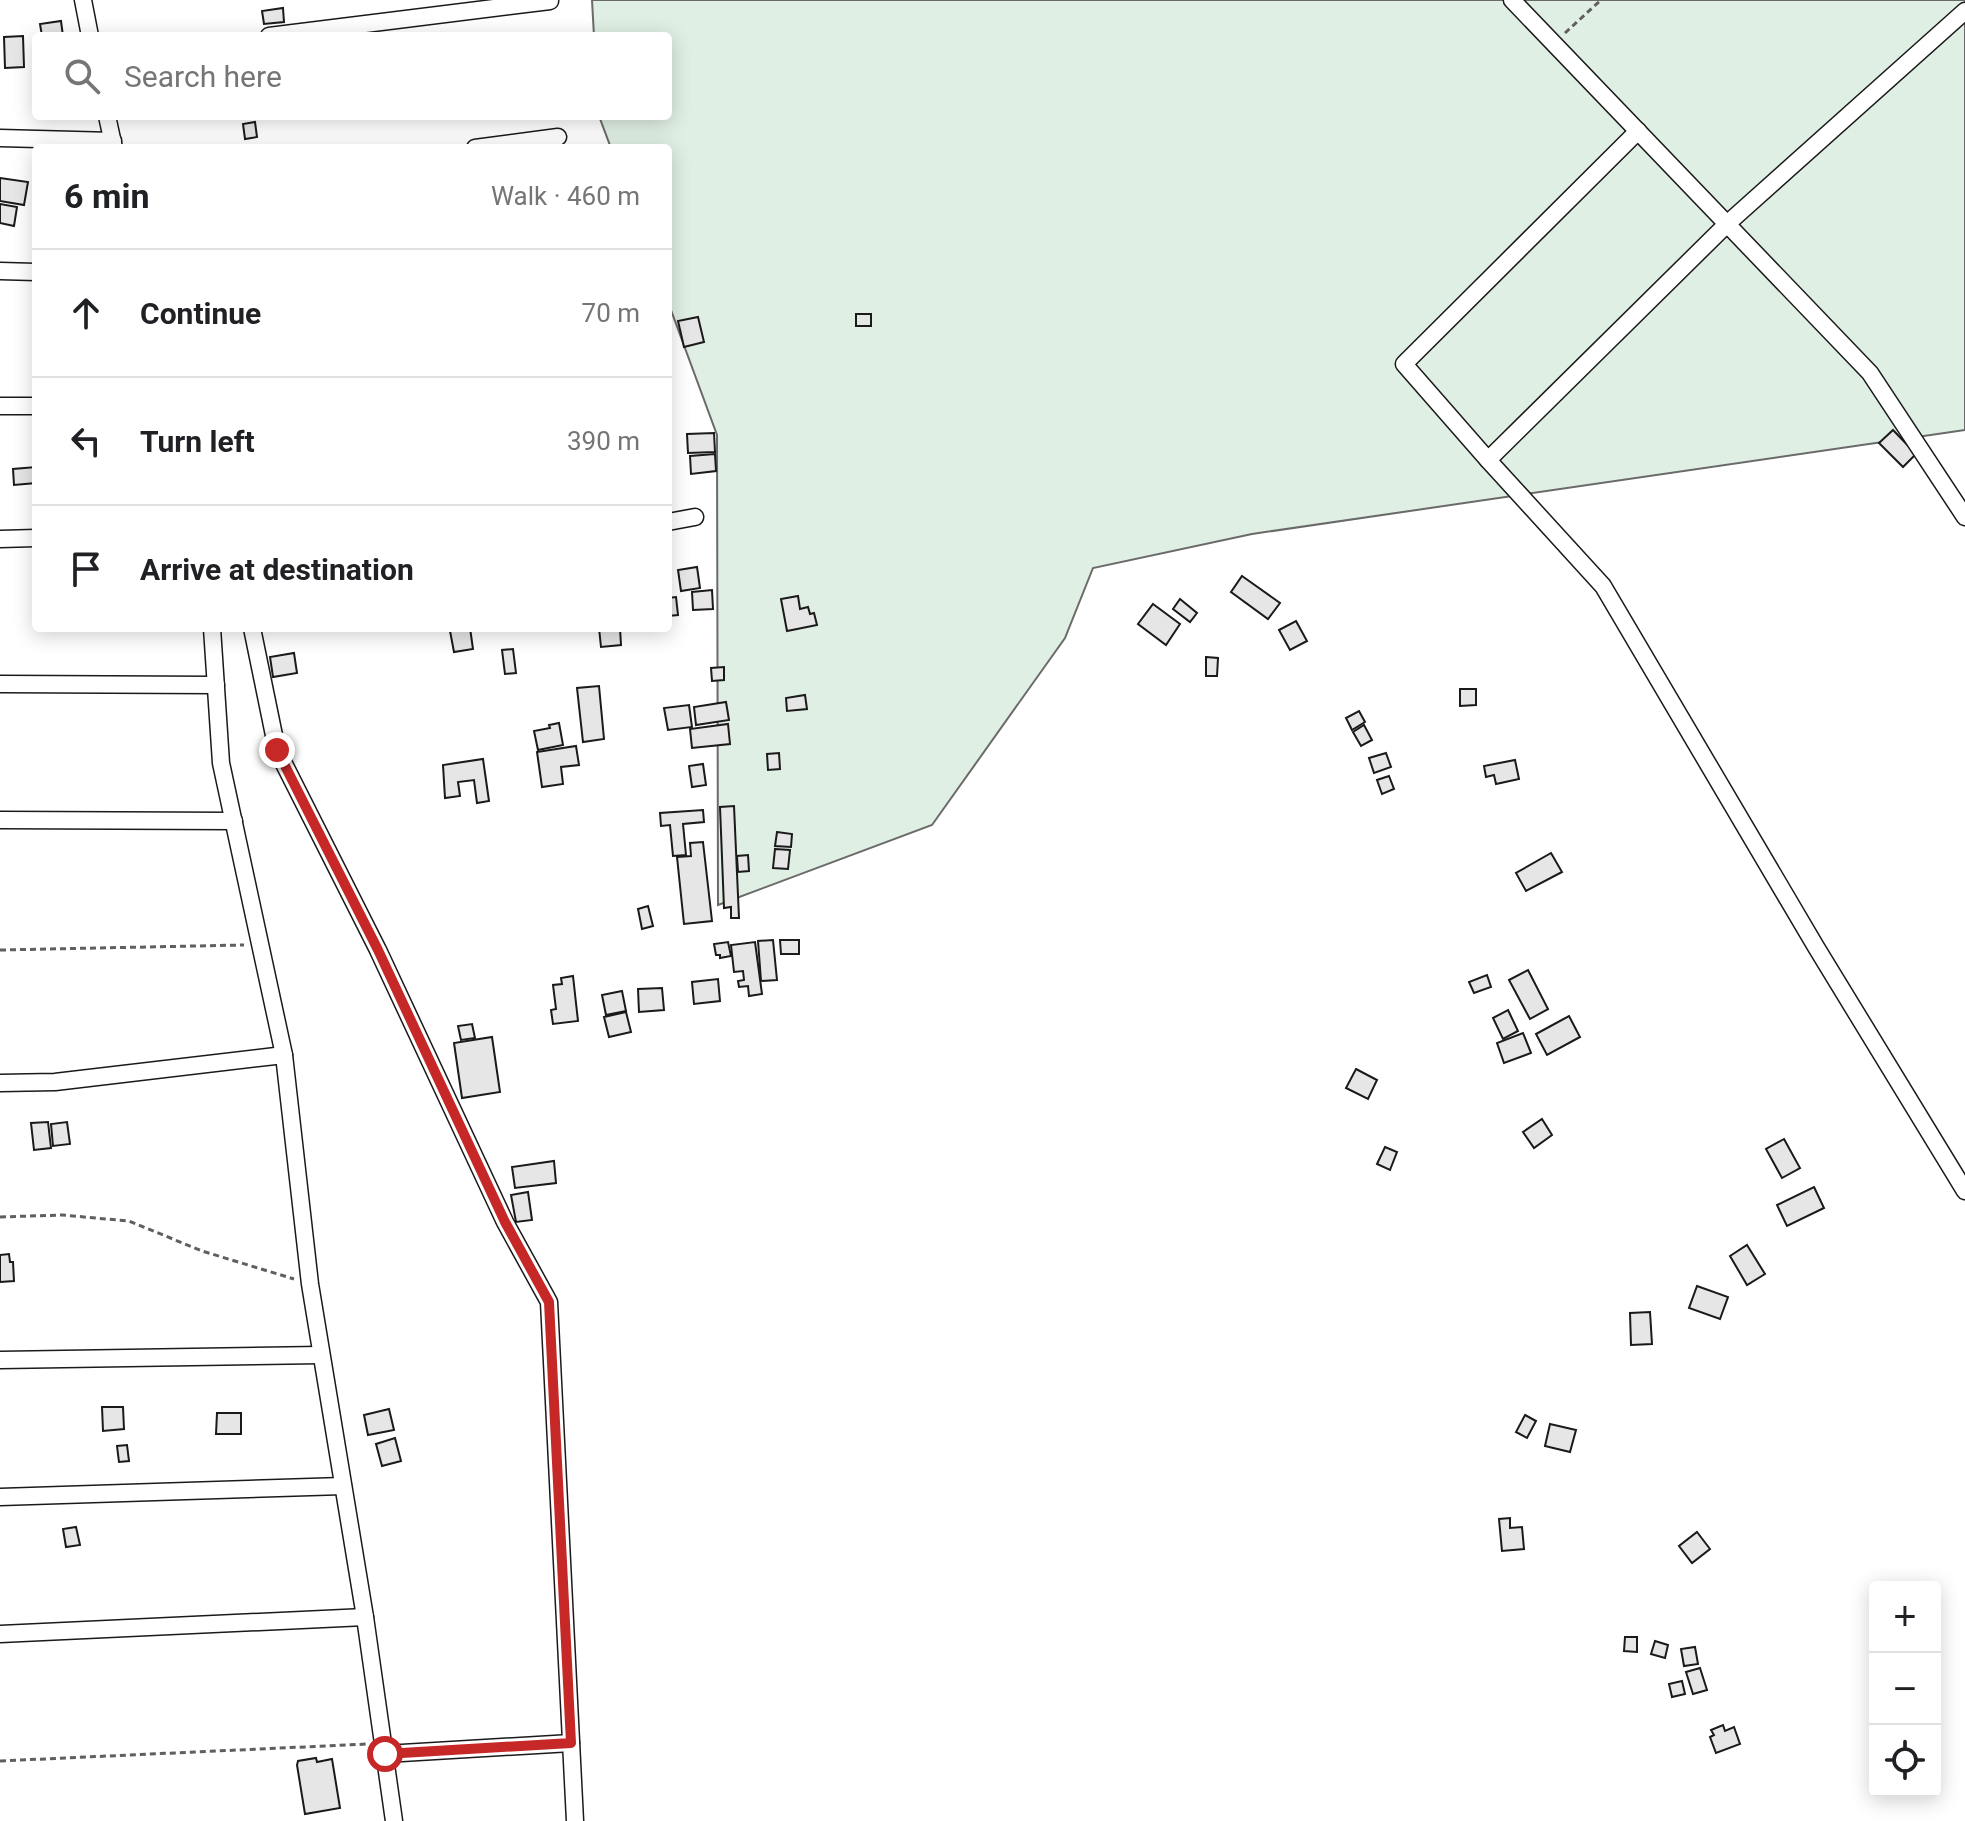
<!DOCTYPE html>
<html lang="en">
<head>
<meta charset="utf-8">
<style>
	body { margin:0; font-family:Roboto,sans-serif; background:#f6f6f6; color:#202124 }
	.controls { position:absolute; right:24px; bottom:24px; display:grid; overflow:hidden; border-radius:8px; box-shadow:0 4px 20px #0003 }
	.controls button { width:72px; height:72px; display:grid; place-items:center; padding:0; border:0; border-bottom:2px solid #e0e0e0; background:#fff; color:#202124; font:40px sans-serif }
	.stop { position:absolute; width:24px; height:24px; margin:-18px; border:6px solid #c62828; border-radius:50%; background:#fff }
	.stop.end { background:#c62828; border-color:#fff; box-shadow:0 2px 8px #0008 }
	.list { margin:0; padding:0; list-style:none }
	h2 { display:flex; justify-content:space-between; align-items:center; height:104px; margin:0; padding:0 32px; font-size:34px }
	h2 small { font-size:26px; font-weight:400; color:#757577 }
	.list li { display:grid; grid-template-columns:52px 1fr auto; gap:24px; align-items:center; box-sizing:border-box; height:128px; padding:0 32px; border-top:2px solid #e0e0e0 }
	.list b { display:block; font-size:30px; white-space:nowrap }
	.list em { font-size:26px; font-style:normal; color:#757577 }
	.icon { flex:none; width:44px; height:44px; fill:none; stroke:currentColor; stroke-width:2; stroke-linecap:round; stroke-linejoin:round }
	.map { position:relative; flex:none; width:1965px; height:1821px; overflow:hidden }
	.search { position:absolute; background:#fff; box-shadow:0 4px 20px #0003; left:32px; top:32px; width:640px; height:88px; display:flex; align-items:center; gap:20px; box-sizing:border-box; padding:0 28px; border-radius:8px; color:#757577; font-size:30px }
	.panel { position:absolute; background:#fff; box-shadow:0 4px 20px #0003; left:32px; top:144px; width:640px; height:488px; border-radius:8px }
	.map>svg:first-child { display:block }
</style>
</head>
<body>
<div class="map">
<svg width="1965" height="1821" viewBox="0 0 1965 1821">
	<rect width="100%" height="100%" fill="#fff"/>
	<polygon fill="#e0efe3" stroke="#6a6a6a" stroke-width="2" points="592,0 1965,0 1965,430 1252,534 1093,568 1065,638 932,825 718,905 717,435 668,302 668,148 611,148 599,116 668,116 668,36 594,36"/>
	<g fill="#e6e6e6" stroke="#1a1a1a" stroke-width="2">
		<polygon points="283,8 284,22 264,24 262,11"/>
		<polygon points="61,21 63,36 42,36 40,24"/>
		<polygon points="23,36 24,67 5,68 4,37"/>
		<polygon points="255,122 257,137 245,139 243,124"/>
		<polygon points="0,178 28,182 24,205 0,201"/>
		<polygon points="0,204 17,207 14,226 0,223"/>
		<rect x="856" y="314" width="15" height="12"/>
		<polygon points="698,317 704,342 684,347 678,321"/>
		<polygon points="1893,430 1916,454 1903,467 1879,443"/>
		<polygon points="714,433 715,452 688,453 687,434"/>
		<polygon points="715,454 716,471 691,474 690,456"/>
		<polygon points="36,467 36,483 14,485 13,469"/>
		<polygon points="697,567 700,588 681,591 678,570"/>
		<polygon points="1242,576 1280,603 1268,619 1231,592"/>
		<polygon points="712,590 713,609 693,610 692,592"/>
		<polygon points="798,596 800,609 808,607 810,614 814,613 817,625 787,631 781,599"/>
		<polygon points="676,597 678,615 668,616 668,598"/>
		<polygon points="1180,599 1197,613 1190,622 1173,609"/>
		<polygon points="1153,604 1180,624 1166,645 1138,624"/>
		<polygon points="1296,621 1307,641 1290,650 1279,630"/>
		<polygon points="470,628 473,649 454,652 450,631"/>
		<polygon points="599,628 620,628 621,645 601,647"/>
		<polygon points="513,649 516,673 505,674 502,650"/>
		<polygon points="294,653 297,673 273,677 270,657"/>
		<polygon points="1206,657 1218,658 1217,676 1206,676"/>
		<polygon points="724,667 724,680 712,681 711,668"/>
		<polygon points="599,686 604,739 583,742 577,688"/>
		<polygon points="1460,689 1476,689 1476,705 1460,706"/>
		<polygon points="805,695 807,709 787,711 786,698"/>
		<polygon points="726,702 729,720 696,725 694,707"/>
		<polygon points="689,705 692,727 668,730 664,708"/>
		<polygon points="1359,711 1365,722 1352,730 1346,718"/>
		<polygon points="559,723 563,745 538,750 534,731 550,728 549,725"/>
		<polygon points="728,724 730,744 692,748 690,729"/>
		<polygon points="1364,725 1372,740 1361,746 1353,732"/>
		<polygon points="576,746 579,765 561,767 563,784 542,787 537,752"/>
		<polygon points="779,753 780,769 768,770 767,754"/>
		<polygon points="1386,753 1391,767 1374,773 1369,758"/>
		<polygon points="483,759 489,801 477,803 474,780 458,782 460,796 445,798 443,765"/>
		<polygon points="1515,760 1519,779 1496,784 1494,775 1486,777 1484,766"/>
		<polygon points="703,764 706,785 692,787 689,766"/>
		<polygon points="1389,776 1394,789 1382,794 1377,780"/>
		<polygon points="734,806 739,918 731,918 731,907 724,908 720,807"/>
		<polygon points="703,810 704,822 683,824 686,855 673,856 670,825 661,826 660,813"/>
		<polygon points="777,832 792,834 791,847 775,846"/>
		<polygon points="703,842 712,921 684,924 677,857 691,856 690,843"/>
		<polygon points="775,849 790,850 788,869 773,868"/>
		<polygon points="1551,853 1562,872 1526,891 1516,873"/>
		<polygon points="748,855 749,871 738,872 737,856"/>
		<polygon points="648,906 653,926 642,929 638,909"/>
		<polygon points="773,940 777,980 761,981 758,941"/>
		<polygon points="780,940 799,940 799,954 781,954"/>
		<polygon points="728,942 731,956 720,958 720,955 716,955 714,944"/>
		<polygon points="755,942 762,994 749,996 748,986 739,987 738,981 744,980 743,971 734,972 731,945"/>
		<polygon points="1528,970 1548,1009 1530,1019 1509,980"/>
		<polygon points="1487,975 1491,987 1474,993 1469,982"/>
		<polygon points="573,976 578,1021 553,1024 551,1010 556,1009 553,985 562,984 561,978"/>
		<polygon points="718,979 720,1001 694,1004 692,982"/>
		<polygon points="662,988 664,1010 639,1012 638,989"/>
		<polygon points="622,991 626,1011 606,1015 602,995"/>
		<polygon points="1508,1010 1518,1031 1503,1039 1493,1018"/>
		<polygon points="626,1012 631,1032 609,1037 604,1017"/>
		<polygon points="1569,1016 1580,1037 1547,1055 1536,1034"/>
		<polygon points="472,1024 475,1038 461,1040 458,1026"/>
		<polygon points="1523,1033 1531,1053 1504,1063 1497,1043"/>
		<polygon points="492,1037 500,1092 462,1098 454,1043"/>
		<polygon points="1356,1069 1377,1080 1368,1099 1346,1088"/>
		<polygon points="1542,1119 1552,1135 1534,1148 1523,1132"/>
		<polygon points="48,1122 51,1148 34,1150 31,1123"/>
		<polygon points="67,1122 70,1144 53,1146 51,1124"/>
		<polygon points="1784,1139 1800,1168 1782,1178 1766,1149"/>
		<polygon points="1385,1147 1397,1152 1390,1170 1377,1164"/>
		<polygon points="554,1161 556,1183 515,1188 512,1167"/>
		<polygon points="1814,1187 1824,1208 1787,1226 1777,1205"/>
		<polygon points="528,1192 532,1220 516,1222 511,1195"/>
		<polygon points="1747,1245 1765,1274 1747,1285 1730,1256"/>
		<polygon points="9,1254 10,1262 13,1262 14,1281 0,1282 0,1255"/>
		<polygon points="1697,1286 1728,1297 1720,1319 1689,1308"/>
		<polygon points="1650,1312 1652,1344 1631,1345 1630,1313"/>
		<polygon points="102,1407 123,1407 124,1429 103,1431"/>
		<polygon points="389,1409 394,1430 368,1435 364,1415"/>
		<polygon points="217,1413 241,1413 241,1434 216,1434"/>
		<polygon points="1525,1415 1536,1421 1527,1438 1516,1432"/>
		<polygon points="1550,1424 1576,1430 1570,1452 1545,1446"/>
		<polygon points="395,1438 401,1461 382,1466 376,1444"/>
		<polygon points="127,1445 129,1461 119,1462 117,1446"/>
		<polygon points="1510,1518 1510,1528 1522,1527 1524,1549 1502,1551 1499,1519"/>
		<polygon points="76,1527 80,1545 66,1547 63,1529"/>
		<polygon points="1697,1532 1710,1549 1692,1563 1679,1546"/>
		<polygon points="1625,1637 1637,1637 1637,1652 1624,1651"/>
		<polygon points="1655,1641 1668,1645 1665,1658 1651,1654"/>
		<polygon points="1695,1647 1698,1664 1684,1666 1681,1649"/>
		<polygon points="1700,1668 1707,1690 1693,1694 1686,1672"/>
		<polygon points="1682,1681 1685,1694 1672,1697 1669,1684"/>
		<polygon points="1723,1725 1725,1731 1734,1727 1740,1744 1716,1753 1710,1737 1714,1735 1711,1730"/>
		<polygon points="316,1758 317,1762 332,1759 340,1808 305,1814 297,1765 298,1761"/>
	</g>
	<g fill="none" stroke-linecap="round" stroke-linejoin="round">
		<defs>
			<g id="street">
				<polyline points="83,0 90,36"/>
				<polyline points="1512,0 1870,373 1965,517"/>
				<polyline points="269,36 550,1"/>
				<polyline points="107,116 114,148"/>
				<polyline points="1638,131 1404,364 1488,460 1603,586 1816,947 1965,1191"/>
				<polyline points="0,138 113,141"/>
				<polyline points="475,148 558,137"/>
				<polyline points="0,271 36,272"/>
				<polyline points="0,406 36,406"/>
				<polyline points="1488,460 1728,223 1965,11"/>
				<polyline points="668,522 695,517"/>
				<polyline points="0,539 36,538"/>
				<polyline points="212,628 221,763 284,1055 310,1284 365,1617 394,1821"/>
				<polyline points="252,628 277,750 378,950 505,1222 549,1302 575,1821"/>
				<polyline points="0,684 216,685"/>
				<polyline points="0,820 234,821"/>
				<polyline points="0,1083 55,1082 284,1055"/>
				<polyline points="0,1360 321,1355"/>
				<polyline points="0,1497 343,1486"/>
				<polyline points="0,1634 365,1617"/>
				<polyline points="385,1754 571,1743"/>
			</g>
		</defs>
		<use href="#street" stroke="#1a1a1a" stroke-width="19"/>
		<g stroke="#5f5f5f" stroke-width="3" stroke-dasharray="6 4" stroke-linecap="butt">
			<polyline points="1565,33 1601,0"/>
			<polyline points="0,950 244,945"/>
			<polyline points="0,1217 62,1215 129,1221 202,1251 294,1279"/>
			<polyline points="0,1761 368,1744"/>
		</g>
		<use href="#street" stroke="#fff" stroke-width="16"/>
	</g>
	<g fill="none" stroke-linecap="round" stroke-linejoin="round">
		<polyline stroke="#c62828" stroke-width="10" points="277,750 378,950 505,1222 549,1302 571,1743 385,1754"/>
	</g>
</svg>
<div class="controls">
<button>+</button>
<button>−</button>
<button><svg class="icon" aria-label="locate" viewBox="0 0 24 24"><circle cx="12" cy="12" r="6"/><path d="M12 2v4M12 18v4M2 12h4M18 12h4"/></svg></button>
</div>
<div class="stop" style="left:385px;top:1754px"></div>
<div class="stop end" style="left:277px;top:750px"></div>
<div class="search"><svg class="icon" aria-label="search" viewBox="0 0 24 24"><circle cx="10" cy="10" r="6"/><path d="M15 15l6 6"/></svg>Search here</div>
<section class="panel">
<h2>6 min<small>Walk · 460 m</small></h2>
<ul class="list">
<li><svg class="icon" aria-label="ahead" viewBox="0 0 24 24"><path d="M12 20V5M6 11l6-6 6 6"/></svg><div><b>Continue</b></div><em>70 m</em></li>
<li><svg class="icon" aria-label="left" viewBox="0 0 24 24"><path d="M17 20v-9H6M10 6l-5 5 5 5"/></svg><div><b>Turn left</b></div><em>390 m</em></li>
<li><svg class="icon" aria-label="arrive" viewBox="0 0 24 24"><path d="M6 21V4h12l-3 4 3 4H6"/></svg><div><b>Arrive at destination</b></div></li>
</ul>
</section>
</div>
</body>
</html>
